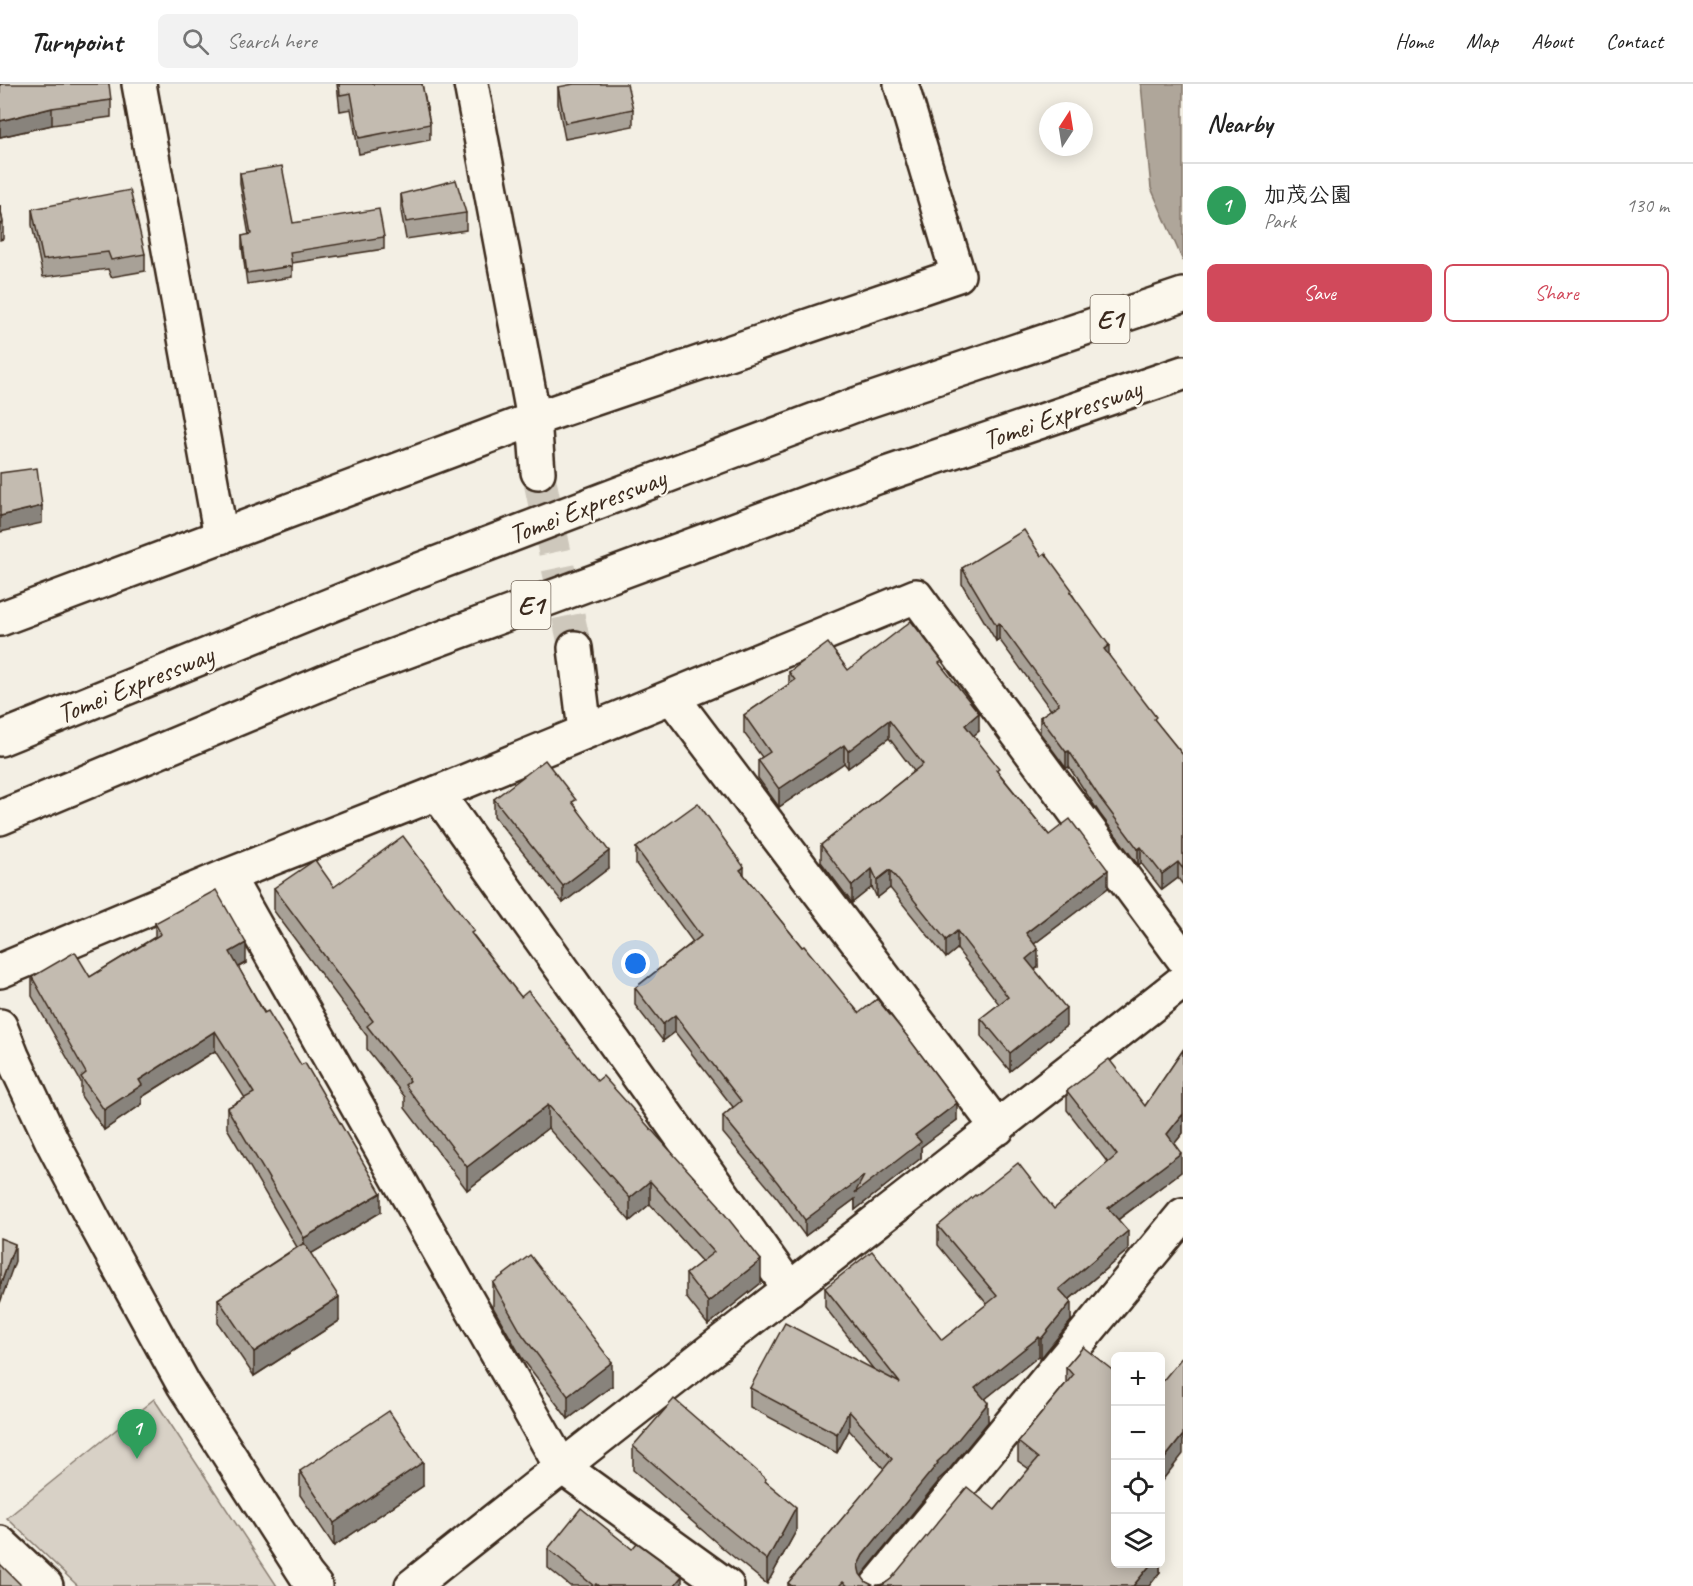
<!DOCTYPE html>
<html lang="en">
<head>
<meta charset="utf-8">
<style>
	body { margin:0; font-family:Caveat,"Klee One",sans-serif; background:#f2f2f2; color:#222 }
	.controls { position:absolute; right:18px; bottom:18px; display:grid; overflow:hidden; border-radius:9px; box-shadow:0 3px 15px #0003 }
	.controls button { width:54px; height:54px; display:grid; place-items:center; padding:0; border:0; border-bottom:2px solid #e0e0e0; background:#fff; color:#222; font:30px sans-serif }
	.compass { position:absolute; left:1039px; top:18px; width:54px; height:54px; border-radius:50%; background:#fff; box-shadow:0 3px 15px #0003; rotate:12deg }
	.you { position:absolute; left:636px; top:880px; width:21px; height:21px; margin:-15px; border:4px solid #fff; border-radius:50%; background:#1a73e8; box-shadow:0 0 0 9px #1a73e833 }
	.badge { display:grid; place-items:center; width:39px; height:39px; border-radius:50%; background:#d1495b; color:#fff; font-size:20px; font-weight:700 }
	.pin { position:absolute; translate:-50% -50px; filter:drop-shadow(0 2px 3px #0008) }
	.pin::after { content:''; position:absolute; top:32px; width:21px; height:18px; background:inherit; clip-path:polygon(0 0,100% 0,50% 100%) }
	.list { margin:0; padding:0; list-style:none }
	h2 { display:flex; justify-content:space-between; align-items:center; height:78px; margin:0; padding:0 24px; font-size:26px }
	h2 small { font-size:20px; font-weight:400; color:#767676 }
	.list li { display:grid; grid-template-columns:39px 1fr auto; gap:18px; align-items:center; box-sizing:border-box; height:84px; padding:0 24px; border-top:2px solid #e0e0e0 }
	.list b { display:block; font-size:22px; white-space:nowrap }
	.list p { margin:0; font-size:20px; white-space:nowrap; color:#767676 }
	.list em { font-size:20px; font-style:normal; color:#767676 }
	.actions { display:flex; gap:12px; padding:18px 24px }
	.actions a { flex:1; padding:14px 0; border:2px solid #d1495b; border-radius:9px; text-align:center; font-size:21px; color:#d1495b }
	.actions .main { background:#d1495b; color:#fff }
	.icon { flex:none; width:33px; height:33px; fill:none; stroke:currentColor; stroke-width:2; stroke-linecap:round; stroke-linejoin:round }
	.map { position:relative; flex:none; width:1183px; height:1502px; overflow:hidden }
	header { display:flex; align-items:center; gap:36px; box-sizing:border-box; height:84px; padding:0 30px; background:#fff; border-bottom:2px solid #e0e0e0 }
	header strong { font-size:28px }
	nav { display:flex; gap:33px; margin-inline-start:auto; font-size:21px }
	.search { width:420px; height:54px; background:#f2f2f2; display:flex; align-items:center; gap:15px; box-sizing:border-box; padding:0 21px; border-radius:9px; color:#767676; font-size:22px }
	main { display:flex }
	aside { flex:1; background:#fff }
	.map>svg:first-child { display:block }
</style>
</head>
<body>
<header>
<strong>Turnpoint</strong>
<div class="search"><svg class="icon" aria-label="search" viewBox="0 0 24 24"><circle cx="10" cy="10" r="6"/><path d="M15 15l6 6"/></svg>Search here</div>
<nav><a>Home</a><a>Map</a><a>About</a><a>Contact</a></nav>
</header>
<main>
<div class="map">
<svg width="1183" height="1502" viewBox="0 0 1183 1502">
	<rect width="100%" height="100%" fill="#f3efe4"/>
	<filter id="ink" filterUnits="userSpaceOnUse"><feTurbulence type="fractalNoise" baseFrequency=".0167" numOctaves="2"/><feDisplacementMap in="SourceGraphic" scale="12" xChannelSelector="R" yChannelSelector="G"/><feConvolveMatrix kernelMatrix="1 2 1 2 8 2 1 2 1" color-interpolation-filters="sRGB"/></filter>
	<g filter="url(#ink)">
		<polygon fill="#d8d1c6" stroke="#8a7e72" stroke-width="1.5" points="154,1315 277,1502 78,1502 7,1434"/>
		<polygon fill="#afa69a" stroke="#817468" stroke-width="1.5" points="1141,0 1183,0 1183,177 1151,104"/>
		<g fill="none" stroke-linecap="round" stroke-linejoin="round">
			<polyline stroke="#cec8bc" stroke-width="33" stroke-dasharray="33 16" stroke-linecap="butt" points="538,388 575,564"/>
			<defs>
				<g id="minor">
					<polyline points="139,0 221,453"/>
					<polyline points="471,0 534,335 538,388"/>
					<polyline points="0,535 534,335 958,191 901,0"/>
					<polyline points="575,564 585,647"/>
					<polyline points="672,613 998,1044"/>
					<polyline points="437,709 790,1205"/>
					<polyline points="227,792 561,1382 727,1502"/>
					<polyline points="0,887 227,792 437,709 916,512 1183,874"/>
					<polyline points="0,1459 46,1502"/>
					<path d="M412 1502C667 1298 926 1100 1183 897"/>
					<polyline points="877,1502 1183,1131"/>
				</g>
				<polyline id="tertiary" points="0,942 12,972 52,1057 95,1139 184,1301 306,1491 315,1502"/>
				<g id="motorway">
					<polyline points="0,655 380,501 674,389 855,321 1183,211"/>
					<polyline points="0,734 339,592 877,393 1183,289"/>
				</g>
			</defs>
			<use href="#minor" stroke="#3b2a1e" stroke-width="38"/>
			<use href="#tertiary" stroke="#3b2a1e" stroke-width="38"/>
			<use href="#motorway" stroke="#3b2a1e" stroke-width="38"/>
			<use href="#minor" stroke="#fbf7ec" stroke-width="33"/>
			<use href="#tertiary" stroke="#fbf7ec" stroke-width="33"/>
			<use href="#motorway" stroke="#fbf7ec" stroke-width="33"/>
		</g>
		<g fill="#a8a197" stroke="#3b2a1e" stroke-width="1.5">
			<polygon points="0,0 111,16 111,33 52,41 0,53"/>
			<polygon points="337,0 422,0 430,40 430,56 359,70 351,25 340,27"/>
			<polygon points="558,3 633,25 633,42 565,55 558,20"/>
			<polygon points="240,89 293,139 384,153 384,165 292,179 292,193 247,200 242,163 242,152 249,151 240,100"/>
			<polygon points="401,110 466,129 466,146 406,155 401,127"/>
			<polygon points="0,121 3,139 3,155 0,156"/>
			<polygon points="32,125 145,170 145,187 111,193 108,185 43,193 32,141"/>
			<polygon points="1041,472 1072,510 1109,572 1156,638 1183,671 1183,801 1178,794 1162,806 1141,779 1138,781 1100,730 1069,683 1066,684 1040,649 1040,633 1051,626 999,555 996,557 962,500 962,484"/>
			<polygon points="942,583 979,647 973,652 999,689 1049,751 1108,804 1034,860 1038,883 1035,886 1066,942 1010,987 981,952 981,934 999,920 957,865 946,874 890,804 877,814 872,803 852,819 821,778 821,761 914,687 889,654 848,684 844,679 779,723 758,694 758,676 762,673 744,649 744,631 789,600 789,588"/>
			<polygon points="494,715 576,723 609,784 563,819 494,732"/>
			<polygon points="636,764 744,791 802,863 859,929 957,1036 921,1063 921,1074 855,1126 855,1115 805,1152 778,1115 723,1049 723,1032 733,1023 675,948 663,957 635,921 635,904 693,858 636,780"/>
			<polygon points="334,803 474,852 521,913 597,997 720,1124 761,1199 708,1241 686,1213 686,1190 702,1178 650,1120 630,1137 548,1044 467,1106 405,1024 405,1013 367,965 367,952 274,827 274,804"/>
			<polygon points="155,839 246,879 238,883 381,1128 310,1170 339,1237 254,1292 218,1239 218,1215 297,1163 227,1044 227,1024 245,1014 215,967 142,1013 142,1020 104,1046 81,1012 81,998 32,912 32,893 90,893 155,853"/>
			<polygon points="1183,966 1183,1049 1174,1060 1181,1088 1118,1136 1128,1166 1069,1216 1071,1237 1041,1274 1039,1272 985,1315 988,1338 947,1388 938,1396 938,1398 861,1492 866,1498 874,1502 884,1500 995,1426 1029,1385 1018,1377 1018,1358 1066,1299 1066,1283 1083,1263 1116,1479 1160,1479 1160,1488 1149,1502 788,1502 788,1499 884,1385 849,1346 837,1369 750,1323 750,1304 874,1286 825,1223 825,1204 942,1256 987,1220 938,1161 938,1142 976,1112 1054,1125 1108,1079 1067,1026 1067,1007 1145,1022"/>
			<polygon points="493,1199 612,1302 568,1335 522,1274 493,1223"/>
			<polygon points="633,1362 766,1398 796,1447 767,1500 725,1466 633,1386"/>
			<polygon points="300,1387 423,1402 334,1462 300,1411"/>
			<polygon points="548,1465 632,1465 682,1502 570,1502 548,1484"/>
		</g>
		<g fill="#88837b" stroke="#3b2a1e" stroke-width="1.5">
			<polygon points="52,24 52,41 0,53 0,37"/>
			<polygon points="42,422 42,439 0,448 0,432"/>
			<polygon points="999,539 999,555 996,557 996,541"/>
			<polygon points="1109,561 1109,577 1104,565"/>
			<polygon points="979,629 979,647 965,659 965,641"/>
			<polygon points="889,636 889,654 848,684 848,667"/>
			<polygon points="844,661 844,679 779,723 779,705"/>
			<polygon points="1069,667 1069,683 1066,684 1066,668"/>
			<polygon points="1141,763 1141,779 1138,781 1138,765"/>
			<polygon points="609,767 609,784 563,819 563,802"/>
			<polygon points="1178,778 1178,794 1162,806 1162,790"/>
			<polygon points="744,783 744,799 740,786"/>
			<polygon points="872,785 872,803 852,819 852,802"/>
			<polygon points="890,786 890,804 877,814 877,796"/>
			<polygon points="1108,786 1108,804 1026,866 1026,849"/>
			<polygon points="957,847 957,865 946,874 946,856"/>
			<polygon points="246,859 246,879 230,888 230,868"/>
			<polygon points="1038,865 1038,883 1026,893 1026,875"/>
			<polygon points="1066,924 1066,942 1010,987 1010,969"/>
			<polygon points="675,931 675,948 663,957 663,940"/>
			<polygon points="215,947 215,967 142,1013 142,1020 104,1046 104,1026 139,996"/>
			<polygon points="957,1019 957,1036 921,1063 921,1074 855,1126 855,1115 805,1152 805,1136"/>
			<polygon points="548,1021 548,1044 467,1106 467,1083"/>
			<polygon points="1183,1030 1183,1049 1167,1069 1167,1050"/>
			<polygon points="1181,1069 1181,1088 1108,1143 1108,1124"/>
			<polygon points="650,1097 650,1120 630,1137 630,1114"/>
			<polygon points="381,1109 381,1128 304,1174 304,1154"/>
			<polygon points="1128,1147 1128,1166 1059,1224 1059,1205"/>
			<polygon points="15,1160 15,1177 0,1219 0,1202"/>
			<polygon points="761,1176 761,1199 708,1241 708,1218"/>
			<polygon points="339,1213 339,1237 254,1292 254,1268"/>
			<polygon points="1071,1218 1071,1237 1041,1274 1041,1255"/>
			<polygon points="1039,1253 1039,1272 975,1323 975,1304"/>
			<polygon points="612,1278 612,1302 568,1335 568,1312"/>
			<polygon points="988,1319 988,1338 947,1388 938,1396 938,1398 863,1490 858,1499 858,1481 863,1471 937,1378"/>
			<polygon points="849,1327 849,1346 837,1369 837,1350"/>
			<polygon points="1183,1351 1183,1370 1161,1398 1161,1379"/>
			<polygon points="423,1378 423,1402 334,1462 334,1439"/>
			<polygon points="796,1423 796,1447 767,1500 767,1476"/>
			<polygon points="1152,1479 1160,1479 1160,1488 1149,1502 1133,1502"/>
			<polygon points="682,1492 682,1502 674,1502"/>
		</g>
		<g fill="#c3bbb0" stroke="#3b2a1e" stroke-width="1.5">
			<polygon points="0,0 109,0 111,16 52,24 0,37"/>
			<polygon points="339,0 422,0 430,40 359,54 351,9 340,11"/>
			<polygon points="574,0 627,0 633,25 565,39 558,3"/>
			<polygon points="282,82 293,139 379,125 384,153 290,168 292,182 247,189 242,152 251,150 240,89"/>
			<polygon points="456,96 466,129 406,138 401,110"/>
			<polygon points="130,106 145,170 111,176 108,168 43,176 32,125"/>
			<polygon points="0,121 3,139 0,140"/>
			<polygon points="37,384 42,422 0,432 0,389"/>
			<polygon points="1024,446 1041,472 1045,469 1072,506 1070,508 1109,561 1104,565 1156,633 1154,635 1183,671 1183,785 1178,778 1162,790 1141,763 1138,765 1100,714 1069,667 1066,668 1040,633 1059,620 999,539 996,541 962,484"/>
			<polygon points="911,537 942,577 939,579 979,629 965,641 999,684 996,686 1049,751 1070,735 1108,786 1026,849 1038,865 1026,875 1066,924 1010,969 981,934 1008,913 957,847 946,856 890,786 877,796 872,785 852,802 821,761 923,680 889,636 848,667 844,661 779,705 758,676 770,668 744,631 795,596 789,588 828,559 848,586"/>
			<polygon points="545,676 576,716 572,718 609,767 563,802 494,715"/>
			<polygon points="698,719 744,783 740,786 802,863 804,862 859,929 877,915 907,952 957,1019 915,1051 921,1058 855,1109 864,1092 805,1136 778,1099 723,1032 741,1017 675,931 663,940 635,904 701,852 636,764"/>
			<polygon points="403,752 474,847 471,849 521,913 528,907 597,997 603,992 720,1122 719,1123 761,1176 708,1218 686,1190 714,1168 650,1097 630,1114 548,1021 467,1083 405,1001 410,997 367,942 373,937 274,804 315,776 334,803"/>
			<polygon points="216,806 246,859 230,868 264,929 268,927 301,981 305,979 381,1109 304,1154 227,1024 254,1009 215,947 139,996 142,1001 104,1026 81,993 86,989 32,893 75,868 90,893 161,850 155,839"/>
			<polygon points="1183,966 1183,1030 1167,1050 1181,1069 1108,1124 1128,1147 1059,1205 1071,1218 1041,1255 1039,1253 975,1304 988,1319 947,1369 937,1378 938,1379 863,1471 858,1481 860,1490 866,1498 874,1502 884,1500 891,1495 967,1403 995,1426 1038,1374 1018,1358 1073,1291 1066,1283 1083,1263 1116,1289 1116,1479 1152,1479 1133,1502 848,1502 843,1498 839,1502 792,1502 788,1499 892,1375 849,1327 837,1350 750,1304 785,1239 900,1299 825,1204 872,1167 942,1256 997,1212 938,1142 975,1111 976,1112 1018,1079 1054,1125 1117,1071 1067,1007 1109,975 1145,1022"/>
			<polygon points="0,1154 15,1160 0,1202"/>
			<polygon points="304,1159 339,1213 254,1268 218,1215"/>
			<polygon points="530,1171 612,1278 568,1312 522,1250 493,1199"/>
			<polygon points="1183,1272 1183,1351 1161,1379 1161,1299"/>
			<polygon points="674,1315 766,1395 765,1397 796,1423 767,1476 725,1442 633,1362"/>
			<polygon points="389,1327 423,1378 334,1439 300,1387"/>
			<polygon points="581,1424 632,1465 637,1459 682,1492 674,1502 599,1502 596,1500 594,1502 548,1465"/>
			<polygon points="0,1480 22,1502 0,1502"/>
		</g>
	</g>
	<g text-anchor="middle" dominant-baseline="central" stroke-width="4.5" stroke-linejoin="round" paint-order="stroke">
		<g fill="#fbf7ec" stroke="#75685c" stroke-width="1.5">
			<rect x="1090.5" y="211" width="39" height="48" rx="4.5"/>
			<rect x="511.5" y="497" width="39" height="48" rx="4.5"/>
		</g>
		<g font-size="27" font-weight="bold" fill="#3b2a1e">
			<text x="1110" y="235">E1</text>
			<text x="531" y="521">E1</text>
		</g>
		<g font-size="28" fill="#3b2a1e" stroke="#fbf7ec">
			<text transform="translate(1062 330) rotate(-19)">Tomei Expressway</text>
			<text transform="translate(587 422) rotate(-21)">Tomei Expressway</text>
			<text transform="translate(135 600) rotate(-22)">Tomei Expressway</text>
		</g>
	</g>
</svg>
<div class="controls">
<button>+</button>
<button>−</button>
<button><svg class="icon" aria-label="locate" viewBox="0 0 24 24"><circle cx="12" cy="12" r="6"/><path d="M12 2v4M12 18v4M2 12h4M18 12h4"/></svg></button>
<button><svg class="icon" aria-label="layers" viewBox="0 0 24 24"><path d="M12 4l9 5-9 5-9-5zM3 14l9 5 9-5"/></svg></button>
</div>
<svg class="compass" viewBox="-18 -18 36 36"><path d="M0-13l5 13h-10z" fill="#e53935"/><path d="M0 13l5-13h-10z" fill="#767676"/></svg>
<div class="you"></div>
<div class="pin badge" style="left:137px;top:1375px;background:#2e9e5b">1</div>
</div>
<aside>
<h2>Nearby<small></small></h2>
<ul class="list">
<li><span class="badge" style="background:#2e9e5b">1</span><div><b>加茂公園</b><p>Park</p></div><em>130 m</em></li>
</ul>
<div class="actions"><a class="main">Save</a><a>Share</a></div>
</aside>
</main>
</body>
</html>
